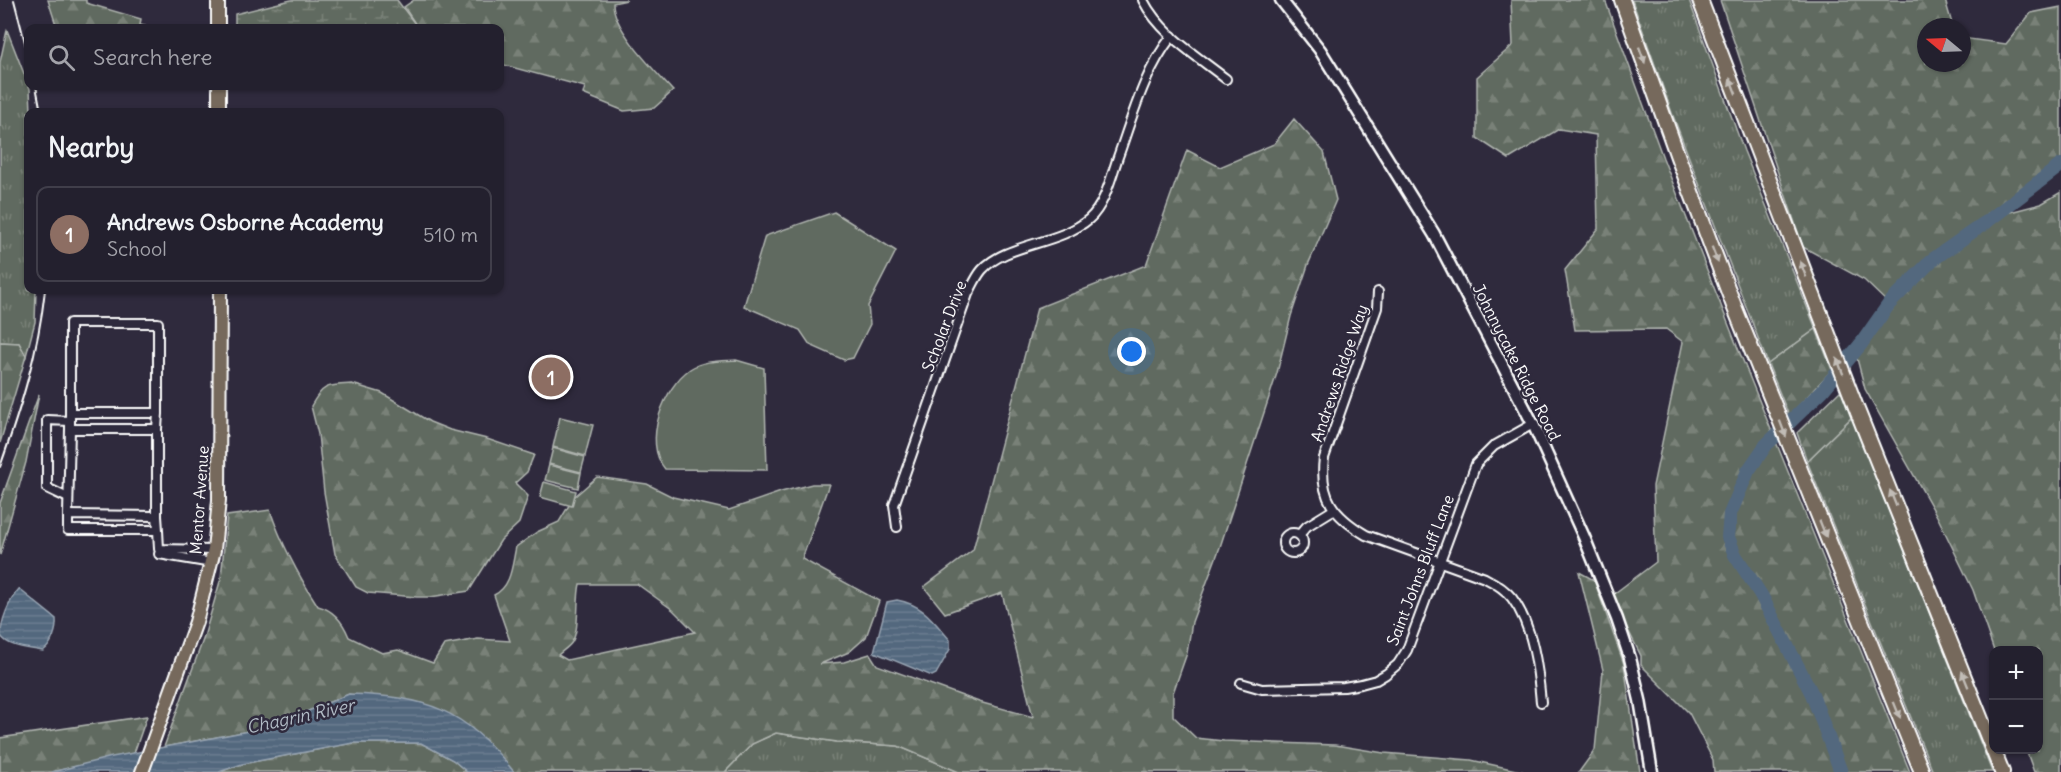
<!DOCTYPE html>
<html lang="en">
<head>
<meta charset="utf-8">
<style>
	body { margin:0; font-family:Delius,sans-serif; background:#2b2836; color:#f1f3f6 }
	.controls { position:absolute; right:18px; bottom:18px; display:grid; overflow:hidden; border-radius:12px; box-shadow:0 2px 4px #0004 }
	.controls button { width:54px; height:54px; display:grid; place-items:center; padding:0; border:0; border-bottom:2px solid #403e4a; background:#23202e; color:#f1f3f6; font:30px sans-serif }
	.compass { position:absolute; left:1917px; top:18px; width:54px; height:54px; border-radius:50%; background:#23202e; box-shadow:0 2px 4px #0004; rotate:289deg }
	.you { position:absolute; left:1132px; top:352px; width:21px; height:21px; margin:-15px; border:4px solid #fff; border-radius:50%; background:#1a73e8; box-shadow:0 0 0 9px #1a73e833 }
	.badge { display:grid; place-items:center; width:39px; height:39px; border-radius:50%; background:#2563eb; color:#fff; font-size:20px; font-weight:700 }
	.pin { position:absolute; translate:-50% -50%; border:3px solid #fff; box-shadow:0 2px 6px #0006 }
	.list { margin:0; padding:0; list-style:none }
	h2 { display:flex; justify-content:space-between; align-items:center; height:78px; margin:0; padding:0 24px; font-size:26px }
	h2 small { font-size:20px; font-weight:400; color:#a3a3aa }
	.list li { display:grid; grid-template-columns:39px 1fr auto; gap:18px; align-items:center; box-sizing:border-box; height:96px; margin:0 12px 12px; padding:0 12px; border:2px solid #403e4a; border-radius:12px }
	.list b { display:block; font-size:22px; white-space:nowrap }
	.list p { margin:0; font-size:20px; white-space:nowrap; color:#a3a3aa }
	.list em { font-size:20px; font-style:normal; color:#a3a3aa }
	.icon { flex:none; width:33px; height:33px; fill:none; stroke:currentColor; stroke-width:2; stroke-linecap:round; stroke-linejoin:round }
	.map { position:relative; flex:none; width:2061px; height:772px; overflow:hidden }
	.search { position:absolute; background:#23202e; box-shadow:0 2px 4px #0004; left:24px; top:24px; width:480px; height:66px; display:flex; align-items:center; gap:15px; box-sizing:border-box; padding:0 21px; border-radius:12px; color:#a3a3aa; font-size:22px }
	.panel { position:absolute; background:#23202e; box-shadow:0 2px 4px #0004; left:24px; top:108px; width:480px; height:186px; border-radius:12px }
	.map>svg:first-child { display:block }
</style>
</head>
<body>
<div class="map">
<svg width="2061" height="772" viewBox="0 0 2061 772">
	<defs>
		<pattern id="grass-tufts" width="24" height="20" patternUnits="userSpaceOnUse" patternTransform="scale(1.5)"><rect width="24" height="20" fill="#616b60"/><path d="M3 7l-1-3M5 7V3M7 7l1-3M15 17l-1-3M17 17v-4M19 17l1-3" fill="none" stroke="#798178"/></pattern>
		<pattern id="forest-firs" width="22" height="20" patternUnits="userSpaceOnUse" patternTransform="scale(1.5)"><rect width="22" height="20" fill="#616b60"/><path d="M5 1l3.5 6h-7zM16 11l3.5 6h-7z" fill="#798178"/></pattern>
		<pattern id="wetland-marsh" width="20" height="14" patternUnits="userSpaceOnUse" patternTransform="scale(1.5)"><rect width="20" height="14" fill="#616b60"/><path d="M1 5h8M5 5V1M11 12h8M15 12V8" fill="none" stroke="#798178"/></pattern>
		<pattern id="water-rules" width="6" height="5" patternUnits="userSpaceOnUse" patternTransform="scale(1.5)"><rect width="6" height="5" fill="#52677e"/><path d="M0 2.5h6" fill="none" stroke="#6c7e91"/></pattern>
	</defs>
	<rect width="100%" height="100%" fill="#2f2a3d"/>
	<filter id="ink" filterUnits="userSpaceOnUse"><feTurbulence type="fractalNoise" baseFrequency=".0167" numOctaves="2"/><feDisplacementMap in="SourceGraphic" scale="12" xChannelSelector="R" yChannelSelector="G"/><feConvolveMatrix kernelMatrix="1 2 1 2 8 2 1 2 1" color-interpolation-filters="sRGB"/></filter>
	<g filter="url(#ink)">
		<g fill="url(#grass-tufts)" stroke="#b0b5b0" stroke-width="1.5">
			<polygon points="1632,0 1689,0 1744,151 1816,329 1768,364 1672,113"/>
			<polygon points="7,30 30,89 31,112 28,112 28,290 36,290 35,322 26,356 19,343 0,342 0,62"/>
			<polygon points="1852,417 1992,772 1933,772 1807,461"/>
			<polygon points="776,733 837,742 898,746 959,772 725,772 752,744"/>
		</g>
		<g fill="url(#forest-firs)" stroke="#b0b5b0" stroke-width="1.5" fill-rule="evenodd">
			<polygon points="48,0 86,0 86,3 141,19 140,25 154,28 57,28"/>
			<path d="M414 0H627L613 3C613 29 655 71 673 91L654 108 624 111 583 94 585 87 500 64V28H418L404 7Z"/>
			<polygon points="1511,0 1605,0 1663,158 1735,341 1910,772 1714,772 1713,760 1689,713 1641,665 1641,656 1611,596 1656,562 1653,486 1683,342 1666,329 1575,330 1565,270 1598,229 1596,135 1559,129 1509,159 1477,138 1477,77 1513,45"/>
			<polygon points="1720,0 1945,0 1953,27 1926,27 1926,63 1962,63 1962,38 2006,44 2031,13 2061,7 2061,165 1995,216 2041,204 2061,192 2061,772 2034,772 2026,750 2038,750 2038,650 1994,651 1973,590 1938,518 1865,389 1855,351 1889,304 1864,280 1803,247"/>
			<path d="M1294 119 1324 152 1336 200 1308 265 1291 316 1277 373 1220 547 1192 622 1187 653 1173 693V716L1196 738 1224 741 1335 745 1384 753 1471 760 1525 772H959L898 746 837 742 776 733 752 744 725 772H514L484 739 349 694 270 727 164 747 204 637 221 578 227 516 270 510C282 545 298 575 318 606 334 610 343 622 349 637L382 653 398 650 433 663 444 645 478 639 510 641 494 595C512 586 512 564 516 547L537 532 559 522 574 497 597 477 647 484 673 497 729 510 781 492 812 484H829L802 559 879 601 866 637 849 652 820 664 844 662 870 654 877 665 979 702 1033 717 1002 593 945 613 924 587 973 550 1037 308 1146 265 1187 150 1220 167 1274 144ZM580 584H637L673 610 695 632 567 660 558 655C562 651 569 647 572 642 580 629 576 600 580 584Z"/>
			<polygon points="1816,329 1832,370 1789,416 1768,364"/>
			<polygon points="0,342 19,343 26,356 0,443"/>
			<path d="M352 384 382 393 430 422 450 430 487 439 534 455 527 472 515 483 528 496 519 523 501 540 469 591 430 597H417L368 593 356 587 335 554 324 492 318 434 311 406C323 384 328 385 352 384Z"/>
			<polygon points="1841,390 1852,417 1807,461 1797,433"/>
			<polygon points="39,394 26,462 0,555 0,503"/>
			<polygon points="1579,572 1594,580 1624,664 1640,772 1579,772 1595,750 1603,670"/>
			<polygon points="147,716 134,753 52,772 0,772 0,738"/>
			<polygon points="353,743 421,743 453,760 467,772 219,772 242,764"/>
		</g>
		<polygon fill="url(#wetland-marsh)" stroke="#b0b5b0" stroke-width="1.5" points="291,0 397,0 418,28 235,28 235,14"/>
		<g fill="#616b60" stroke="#b0b5b0" stroke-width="1.5">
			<polygon points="834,212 896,251 868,306 870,324 853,358 844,360 810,345 800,330 744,306 765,236"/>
			<path d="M736 360 764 368 767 470 665 469C642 442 664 387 690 369 703 360 722 361 736 360Z"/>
			<polygon points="560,417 593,425 585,456 553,447"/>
			<polygon points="553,448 585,457 581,472 549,464"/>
			<polygon points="549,465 581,473 578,488 545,480"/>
			<polygon points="544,482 576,491 572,506 540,497"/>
		</g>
		<g fill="url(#water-rules)" stroke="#97a4b2" stroke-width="1.5">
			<path d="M19 589 56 619C57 629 52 645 43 651 30 648 9 648 1 636 0 622 10 599 19 589Z"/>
			<path d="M897 600C924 605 933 621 950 640V649L936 674 932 676 874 652 887 602Z"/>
			<path d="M349 694C426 696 465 709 514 772H467L453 760 421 743H353L242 764 219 772H52L112 757 270 727Z"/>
		</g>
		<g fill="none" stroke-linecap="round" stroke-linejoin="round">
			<polyline stroke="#52677e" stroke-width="14" points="1841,772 1812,694 1761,595 1735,555 1728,537 1730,514 1748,471 1766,445 1822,391 1861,344 1889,304 1932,260 1989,220 2061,165"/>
			<defs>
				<g id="minor">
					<path d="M1143 0C1160 34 1197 56 1226 79"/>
					<path d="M1378 292 1377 308 1324 458C1319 498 1334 516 1366 535L1485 578C1495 583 1505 589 1512 598 1533 626 1538 668 1541 702"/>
					<polyline points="70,413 70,323 158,323 158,413"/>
					<polyline points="70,429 70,413 158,413 157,429"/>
					<polyline points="68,498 47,488 47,420 70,421"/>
					<polyline points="68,515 70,429 157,429 157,516"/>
					<path d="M897 527 894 505 968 294C972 287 976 277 982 270 1006 243 1059 245 1089 219 1105 205 1111 177 1118 157 1133 115 1144 72 1172 36"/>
					<polyline points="158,530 157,516 68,515 68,530 158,530 159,549 214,550"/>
					<circle cx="1293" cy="543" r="10"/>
					<polyline points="1299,535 1307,526 1333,510"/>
					<polyline points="159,554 212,563"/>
					<polyline points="1241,683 1262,689 1344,687 1361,684 1376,680 1386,674 1398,664 1407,650 1476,464 1494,446 1533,424"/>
				</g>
				<polyline id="secondary" points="1281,0 1320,50 1434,234 1533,424 1584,537 1617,619 1630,658 1640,700 1652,772"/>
				<g id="primary">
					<polyline points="218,0 218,28"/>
					<polyline points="219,86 219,112"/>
					<polyline points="142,772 196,622 214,550 219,500 220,290"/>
				</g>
				<g id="motorway">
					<polyline points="1622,0 1678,157 1734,306 1922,772"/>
					<polyline points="1700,0 1857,410 2002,772"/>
				</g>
			</defs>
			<use href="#minor" stroke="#fff" stroke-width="12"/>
			<use href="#secondary" stroke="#fff" stroke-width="15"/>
			<use href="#primary" stroke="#fff" stroke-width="16"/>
			<use href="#motorway" stroke="#fff" stroke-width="18"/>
			<use href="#minor" stroke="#2f2a3d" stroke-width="8"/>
			<use href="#secondary" stroke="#2f2a3d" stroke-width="10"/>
			<use href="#primary" stroke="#76695c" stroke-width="12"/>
			<use href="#motorway" stroke="#76695c" stroke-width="14"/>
			<g stroke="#fff" stroke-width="2">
				<polyline points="14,0 28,54"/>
				<polyline points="36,86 41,112"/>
				<path d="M0 467C21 407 38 353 45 290"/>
			</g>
		</g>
		<defs><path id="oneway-solid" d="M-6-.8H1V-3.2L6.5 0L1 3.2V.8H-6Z" transform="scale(1.5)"/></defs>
		<g fill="#c1bcb6">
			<use href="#oneway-solid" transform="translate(1642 55) rotate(70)"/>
			<use href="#oneway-solid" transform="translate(1733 86) rotate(-111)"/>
			<use href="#oneway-solid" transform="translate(1715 255) rotate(69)"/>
			<use href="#oneway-solid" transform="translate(1803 269) rotate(-111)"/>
			<use href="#oneway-solid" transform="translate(1840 366) rotate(-111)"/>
			<use href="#oneway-solid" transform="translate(1783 429) rotate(69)"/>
			<use href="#oneway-solid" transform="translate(1893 498) rotate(-112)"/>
			<use href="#oneway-solid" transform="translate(1823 529) rotate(68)"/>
			<use href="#oneway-solid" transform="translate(1965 679) rotate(-112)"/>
			<use href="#oneway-solid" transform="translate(1897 710) rotate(68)"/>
		</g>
	</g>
	<g text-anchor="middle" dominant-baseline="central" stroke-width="5" stroke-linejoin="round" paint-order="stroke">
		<g font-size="16" fill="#fff" stroke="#2f2a3d">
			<text transform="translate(944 326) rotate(-69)">Scholar Drive</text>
			<text transform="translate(1517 362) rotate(63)">Johnnycake Ridge Road</text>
			<text transform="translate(1339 373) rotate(-71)">Andrews Ridge Way</text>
			<text transform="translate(199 500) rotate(-86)">Mentor Avenue</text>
			<text transform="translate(1420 570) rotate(-69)">Saint Johns Bluff Lane</text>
		</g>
		<g font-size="18" font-style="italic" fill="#b1bbc5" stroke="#2f2a3d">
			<text transform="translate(300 716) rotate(-12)">Chagrin River</text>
		</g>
	</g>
</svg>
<div class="controls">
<button>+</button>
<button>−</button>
</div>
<svg class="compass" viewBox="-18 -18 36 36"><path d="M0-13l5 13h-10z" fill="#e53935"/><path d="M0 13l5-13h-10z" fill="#a3a3aa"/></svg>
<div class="you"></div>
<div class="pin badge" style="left:551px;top:377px;background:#8d6e63">1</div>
<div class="search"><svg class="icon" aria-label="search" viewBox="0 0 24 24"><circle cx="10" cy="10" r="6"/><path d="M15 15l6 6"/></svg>Search here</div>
<section class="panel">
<h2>Nearby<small></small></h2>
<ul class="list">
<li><span class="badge" style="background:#8d6e63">1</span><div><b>Andrews Osborne Academy</b><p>School</p></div><em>510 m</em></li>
</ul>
</section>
</div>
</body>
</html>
